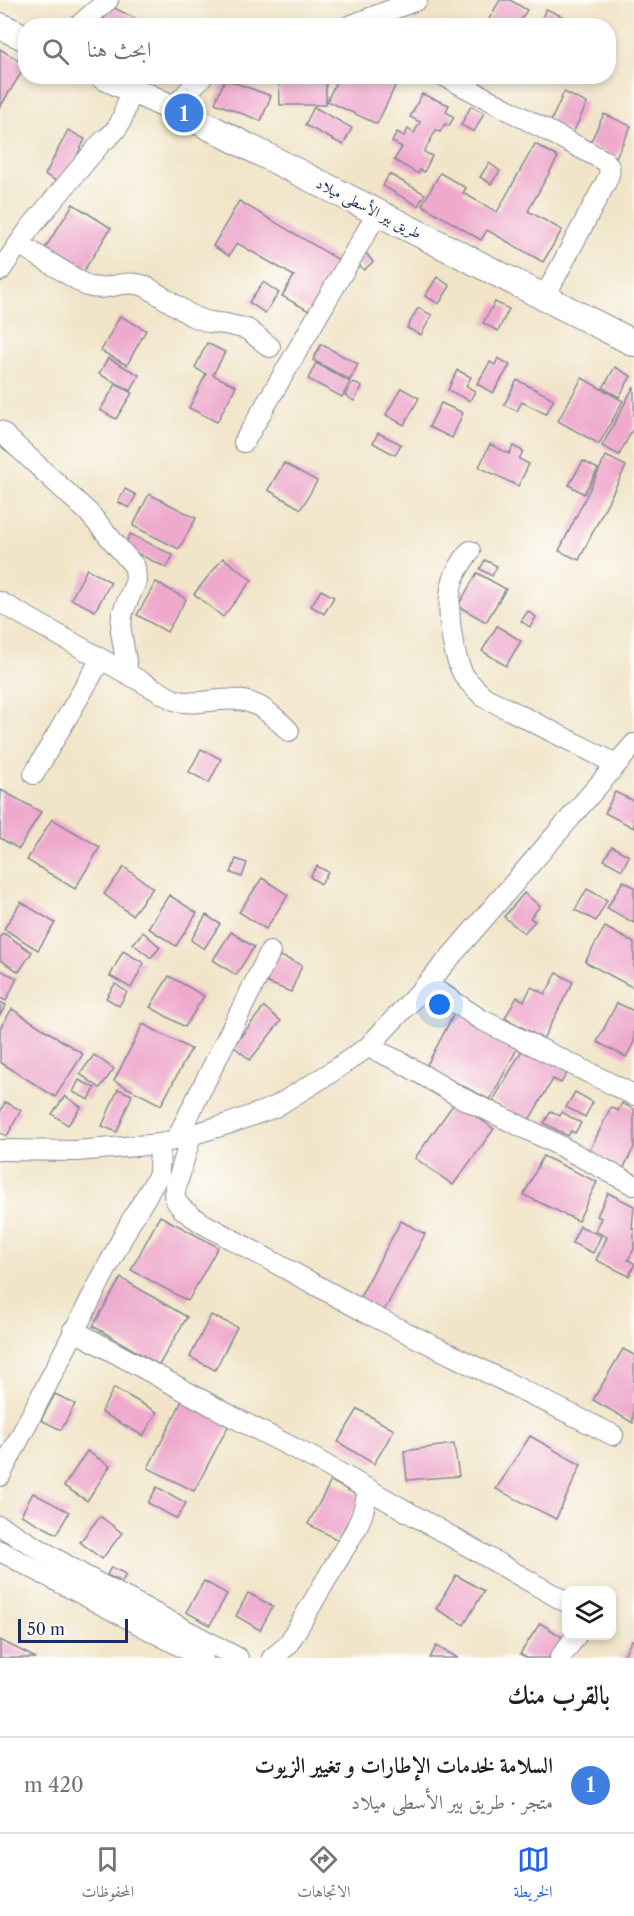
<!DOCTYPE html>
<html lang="ar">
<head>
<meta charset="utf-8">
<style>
	body { margin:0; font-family:"Libre Caslon Text",Amiri,serif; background:#f6f6f6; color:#202124; direction:rtl }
	.controls { position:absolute; right:18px; bottom:18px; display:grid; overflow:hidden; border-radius:12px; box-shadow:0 3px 9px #0003 }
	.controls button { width:54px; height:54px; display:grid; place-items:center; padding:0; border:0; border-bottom:2px solid #e0e0e0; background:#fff; color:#202124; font:30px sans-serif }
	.scale { position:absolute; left:18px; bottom:15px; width:110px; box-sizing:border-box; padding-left:6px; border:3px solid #1b2f5e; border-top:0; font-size:16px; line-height:21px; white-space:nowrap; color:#1b2f5e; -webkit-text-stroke:4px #fdfcf7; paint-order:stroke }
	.you { position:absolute; left:440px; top:1005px; width:21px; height:21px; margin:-15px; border:4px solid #fff; border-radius:50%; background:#1a73e8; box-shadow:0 0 0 9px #1a73e833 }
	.badge { display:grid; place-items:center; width:39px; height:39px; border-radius:50%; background:#2563eb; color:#fff; font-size:20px; font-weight:700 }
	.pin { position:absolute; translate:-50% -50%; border:3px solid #fff; box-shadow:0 2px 6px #0006 }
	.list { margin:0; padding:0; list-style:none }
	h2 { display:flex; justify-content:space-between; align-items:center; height:78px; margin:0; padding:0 24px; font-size:26px }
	h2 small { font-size:20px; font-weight:400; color:#757577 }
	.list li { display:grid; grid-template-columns:39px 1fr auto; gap:18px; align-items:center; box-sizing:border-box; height:96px; padding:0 24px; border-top:2px solid #e0e0e0 }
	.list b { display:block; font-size:22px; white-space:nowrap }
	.list p { margin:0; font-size:20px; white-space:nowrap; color:#757577 }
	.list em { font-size:20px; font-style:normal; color:#757577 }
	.icon { flex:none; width:33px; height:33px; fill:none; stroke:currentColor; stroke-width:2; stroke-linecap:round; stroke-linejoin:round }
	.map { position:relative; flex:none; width:634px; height:1658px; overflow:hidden; direction:ltr }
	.search { position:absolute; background:#fff; box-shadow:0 3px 9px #0003; left:18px; right:18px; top:18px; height:66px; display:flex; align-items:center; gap:15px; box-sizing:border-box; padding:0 21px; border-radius:24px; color:#757577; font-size:22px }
	.sheet { height:174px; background:#fff }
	nav { display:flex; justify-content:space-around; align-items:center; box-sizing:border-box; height:84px; border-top:2px solid #e0e0e0; background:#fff; font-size:16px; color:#757577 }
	nav a { display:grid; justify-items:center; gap:3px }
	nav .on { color:#2563eb }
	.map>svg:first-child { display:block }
</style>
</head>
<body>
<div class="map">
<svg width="634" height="1658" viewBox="0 0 634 1658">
	<rect width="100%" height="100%" fill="#fdfcf7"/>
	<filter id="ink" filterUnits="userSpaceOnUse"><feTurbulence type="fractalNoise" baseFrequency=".0167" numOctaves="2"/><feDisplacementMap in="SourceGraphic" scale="12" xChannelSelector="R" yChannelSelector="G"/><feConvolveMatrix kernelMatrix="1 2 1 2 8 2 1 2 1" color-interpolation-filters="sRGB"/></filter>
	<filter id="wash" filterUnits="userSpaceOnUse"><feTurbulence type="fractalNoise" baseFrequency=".008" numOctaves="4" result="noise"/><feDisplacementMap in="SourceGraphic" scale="24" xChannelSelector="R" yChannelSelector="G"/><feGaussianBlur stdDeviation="1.35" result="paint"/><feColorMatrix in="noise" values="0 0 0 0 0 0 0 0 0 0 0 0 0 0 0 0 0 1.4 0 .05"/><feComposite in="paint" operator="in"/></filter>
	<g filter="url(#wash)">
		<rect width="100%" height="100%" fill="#f1e4c8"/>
		<g id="blocks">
			<g fill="#eea9cd">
				<polygon points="500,0 510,0 527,10 517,26 485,26"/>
				<polygon points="110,6 151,26 101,26"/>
				<polygon points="546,9 577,23 576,26 538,26"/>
				<polygon points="0,49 26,65 0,107"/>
				<polygon points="279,76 326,76 326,105 280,105"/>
				<polygon points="339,76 400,76 377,124 327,101"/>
				<polygon points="225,79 271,96 261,121 215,103"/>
				<polygon points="564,92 587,103 573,133 550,123"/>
				<polygon points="422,94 449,105 446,112 454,117 449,126 445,124 440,132 436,130 424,152 432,156 424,172 420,170 418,174 394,160 402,147 392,142 397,132 404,136 408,129 414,133 420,122 410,117"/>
				<polygon points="471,106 484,113 474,132 461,125"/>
				<polygon points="314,107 352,128 343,145 305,125"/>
				<polygon points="604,114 631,126 616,157 589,145"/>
				<polygon points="68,130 85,139 63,184 45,175"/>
				<polygon points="535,144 558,157 528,211 562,230 543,262 487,230 481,240 422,205 440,173 466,188 463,193 497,212"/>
				<polygon points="489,163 500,171 491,184 480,177"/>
				<polygon points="389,174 425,194 418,206 383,186"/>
				<polygon points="239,201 346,264 316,315 282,296 294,276 237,243 229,256 213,246"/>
				<polygon points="73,204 111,228 83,272 45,248"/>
				<polygon points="366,253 373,262 364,270 356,262"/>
				<polygon points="437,277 450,286 439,304 425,296"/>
				<polygon points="263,282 279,293 265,313 249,302"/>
				<polygon points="495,302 509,309 498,331 483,323"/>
				<polygon points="418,308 432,315 421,335 407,328"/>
				<polygon points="120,316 146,330 127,365 101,351"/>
				<polygon points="207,343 225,352 213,375 236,386 217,422 189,408 206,374 195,368"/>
				<polygon points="321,344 358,364 350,380 313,360"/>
				<polygon points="108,358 139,375 131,391 99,374"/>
				<polygon points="498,358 510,365 493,393 477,384 490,362 495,365"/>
				<polygon points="316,363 350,382 342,397 308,379"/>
				<polygon points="615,367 631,376 619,397 603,388"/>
				<polygon points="457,370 471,377 466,386 475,391 470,401 448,390"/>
				<polygon points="582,378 623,401 599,444 558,421"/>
				<polygon points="517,380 554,399 546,414 522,402 517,411 504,405"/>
				<polygon points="353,382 362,387 354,401 345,395"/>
				<polygon points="116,384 132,393 116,419 100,410"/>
				<polygon points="634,386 634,427 619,455 602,446"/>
				<polygon points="401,388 419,398 404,425 386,415"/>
				<polygon points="441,403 463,413 452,438 429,427"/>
				<polygon points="378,433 401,444 395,455 373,443"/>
				<polygon points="490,444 509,454 513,446 523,451 519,459 529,464 518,486 479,467"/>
				<polygon points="606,456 626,466 579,560 559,551"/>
				<polygon points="583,461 598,469 584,494 569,485"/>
				<polygon points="284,463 317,481 301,509 268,490"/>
				<polygon points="125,489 136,495 129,508 118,502"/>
				<polygon points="149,494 196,518 179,549 133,526"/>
				<polygon points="130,534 173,555 167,568 124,547"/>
				<polygon points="223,558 252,580 223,617 194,594"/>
				<polygon points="485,560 497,566 492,576 480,569"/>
				<polygon points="87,569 111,582 95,611 71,599"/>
				<polygon points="477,573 506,589 486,622 458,606"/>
				<polygon points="156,582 186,599 167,632 137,615"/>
				<polygon points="321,590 334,597 324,614 311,606"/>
				<polygon points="528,611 536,617 530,627 521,621"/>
				<polygon points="497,626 521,641 506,666 482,651"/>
				<polygon points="201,749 221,759 209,783 189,772"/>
				<polygon points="1,790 41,812 19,849 0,838"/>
				<polygon points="615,792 634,801 634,828 605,813"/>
				<polygon points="52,819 100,847 75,889 27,860"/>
				<polygon points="612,846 629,856 622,870 604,860"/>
				<polygon points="236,859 247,863 242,877 231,873"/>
				<polygon points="317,866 328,872 321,884 310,877"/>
				<polygon points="124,867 153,888 132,915 104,894"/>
				<polygon points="262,878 288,895 266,929 239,912"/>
				<polygon points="623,881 634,887 634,923 607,908"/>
				<polygon points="587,889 607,900 596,921 575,910"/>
				<polygon points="524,893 540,906 530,918 535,921 524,933 504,917"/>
				<polygon points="169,895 197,913 176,946 148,928"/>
				<polygon points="21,902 55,923 38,950 4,929"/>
				<polygon points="206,915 220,924 204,949 191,940"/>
				<polygon points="605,927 634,943 634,988 585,962"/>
				<polygon points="143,932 160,947 151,958 133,944"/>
				<polygon points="231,932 254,947 236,975 213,960"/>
				<polygon points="3,933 32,952 19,972 0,960 0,937"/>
				<polygon points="123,951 144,963 131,988 110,976"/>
				<polygon points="278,955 302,965 291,992 266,982"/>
				<polygon points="0,970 17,978 6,1001 0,998"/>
				<polygon points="557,973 573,982 543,1039 505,1018 517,997 524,1001 531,987 545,994"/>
				<polygon points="169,976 204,996 185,1027 150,1007"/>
				<polygon points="115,984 127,992 119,1006 106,998"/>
				<polygon points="0,1002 6,1005 0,1015"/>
				<polygon points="617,1003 634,1011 634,1042 626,1057 597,1042"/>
				<polygon points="264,1007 281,1021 250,1060 233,1046"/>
				<polygon points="12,1009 83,1054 55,1097 0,1062 0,1028"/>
				<polygon points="456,1010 520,1043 490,1100 426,1067"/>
				<polygon points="143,1024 191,1049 161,1105 114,1081"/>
				<polygon points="525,1045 569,1070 561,1083 553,1079 528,1122 493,1101"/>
				<polygon points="94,1055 114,1069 100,1088 80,1074"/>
				<polygon points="79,1080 95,1088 89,1100 73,1092"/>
				<polygon points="118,1089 132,1095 117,1132 102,1126"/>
				<polygon points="575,1092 593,1102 585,1117 566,1107"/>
				<polygon points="65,1096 81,1107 68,1125 52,1114"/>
				<polygon points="5,1102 21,1110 7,1136 0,1133 0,1113"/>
				<polygon points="455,1102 494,1129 453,1185 415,1158"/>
				<polygon points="622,1103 634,1109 634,1147 623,1169 589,1152 611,1107 618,1111"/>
				<polygon points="551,1111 560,1116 562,1112 581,1123 575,1133 571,1131 568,1136 544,1123"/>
				<polygon points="543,1156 597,1182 578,1221 524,1195"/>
				<polygon points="608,1193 634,1206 632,1228 634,1229 634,1249 628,1260 634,1263 634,1266 629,1276 596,1260 607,1237 595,1231 601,1218 597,1216"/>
				<polygon points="160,1216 218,1247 188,1301 131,1270"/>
				<polygon points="401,1221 425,1234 384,1311 355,1306"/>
				<polygon points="580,1226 601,1236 593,1253 572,1243"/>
				<polygon points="121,1278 187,1317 159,1365 93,1326"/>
				<polygon points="211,1315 237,1327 215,1370 190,1357"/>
				<polygon points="623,1349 634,1355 633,1423 593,1400"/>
				<polygon points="114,1388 157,1412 143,1436 101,1412"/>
				<polygon points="186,1393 233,1417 194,1491 148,1468"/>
				<polygon points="55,1394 75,1404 61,1430 41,1420"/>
				<polygon points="358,1409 394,1430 374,1464 338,1442"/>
				<polygon points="530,1436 581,1465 556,1519 496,1489"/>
				<polygon points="454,1444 459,1476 407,1480 404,1451"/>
				<polygon points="87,1451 110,1466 87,1501 64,1486"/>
				<polygon points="331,1481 361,1497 338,1540 308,1524"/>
				<polygon points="157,1487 186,1503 177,1519 148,1503"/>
				<polygon points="33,1493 69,1512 57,1534 21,1515"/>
				<polygon points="100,1516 122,1533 102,1559 80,1542"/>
				<polygon points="111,1567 126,1574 122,1582 107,1575"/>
				<polygon points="456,1575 484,1591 464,1625 436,1609"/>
				<polygon points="204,1581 227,1594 210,1625 186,1612"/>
				<polygon points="248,1593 273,1606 260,1630 236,1616"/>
				<polygon points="540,1623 562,1637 549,1658 527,1658 520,1654"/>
				<polygon points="0,1640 36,1658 0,1658"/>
				<polygon points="632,1640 634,1641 634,1658 622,1658"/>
				<polygon points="436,1646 458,1658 430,1658"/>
			</g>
		</g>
	</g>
	<g filter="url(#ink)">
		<use href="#blocks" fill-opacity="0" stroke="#868a93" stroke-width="1.5"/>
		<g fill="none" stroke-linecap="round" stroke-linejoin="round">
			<defs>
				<g id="minor">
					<polyline points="78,26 108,0"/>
					<polyline points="349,26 417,0"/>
					<path d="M444 76 605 161C612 168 610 173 606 182L544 298"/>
					<polyline points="176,110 184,96 203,76"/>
					<path d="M19 244 87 286C109 293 122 277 147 287L192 316 209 322 226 324 247 329 270 347"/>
					<path d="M0 271 30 228 102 142C124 127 123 114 131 90"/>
					<polyline points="0,431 88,512 135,567 136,581 122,614 121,631 128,674"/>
					<polyline points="244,442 378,212"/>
					<path d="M470 551C465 558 459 566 455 575 444 599 451 649 462 672 467 682 476 689 484 697L616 764"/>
					<path d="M0 602 174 700C193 705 202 701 220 700 253 697 267 709 289 731"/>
					<polyline points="34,774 101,659"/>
					<polyline points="427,984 480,1019 634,1095"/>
					<polyline points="368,1047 399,1061 460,1097 545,1138 634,1185"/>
					<path d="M191 1136 174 1194C176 1208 191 1215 202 1223L367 1313 613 1435"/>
					<polyline points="176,1140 270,952"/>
					<polyline points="0,1150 76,1151 160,1144 231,1123 275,1107 327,1075 368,1047 427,984 634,744"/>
					<polyline points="73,1330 233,1417 315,1459 566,1602"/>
					<polyline points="0,1476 131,1221 159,1175 160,1144"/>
					<polyline points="0,1526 85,1576 238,1658"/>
					<polyline points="0,1551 203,1658"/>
					<polyline points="272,1658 287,1646 356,1529 362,1515 369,1489"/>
					<polyline points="560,1658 576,1636"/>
				</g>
				<g id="major">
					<polyline points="0,26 26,38"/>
					<polyline points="103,76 176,110 634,343"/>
				</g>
			</defs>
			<use href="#minor" stroke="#868a93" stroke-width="22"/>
			<use href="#major" stroke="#868a93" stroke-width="28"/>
			<use href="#minor" stroke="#fff" stroke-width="20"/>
			<use href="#major" stroke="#fff" stroke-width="26"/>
		</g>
	</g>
	<g text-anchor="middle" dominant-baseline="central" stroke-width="4.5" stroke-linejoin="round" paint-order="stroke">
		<g font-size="15" fill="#1b2f5e" stroke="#fdfcf7">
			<text transform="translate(369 208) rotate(27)">طريق بير الأسطى ميلاد</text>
		</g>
	</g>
</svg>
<div class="controls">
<button><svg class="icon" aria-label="layers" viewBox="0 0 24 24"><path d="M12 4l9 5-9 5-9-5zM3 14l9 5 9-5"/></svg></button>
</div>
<div class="scale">50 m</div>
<div class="you"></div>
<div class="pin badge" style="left:184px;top:113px;background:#3f7fe0">1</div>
<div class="search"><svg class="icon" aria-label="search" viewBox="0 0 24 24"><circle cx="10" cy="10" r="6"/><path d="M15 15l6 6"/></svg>ابحث هنا</div>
</div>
<section class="sheet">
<h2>بالقرب منك<small></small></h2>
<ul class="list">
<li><span class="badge" style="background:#3f7fe0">1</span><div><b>السلامة لخدمات الإطارات و تغيير الزيوت</b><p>متجر · طريق بير الأسطى ميلاد</p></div><em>420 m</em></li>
</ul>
</section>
<nav>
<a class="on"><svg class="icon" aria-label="map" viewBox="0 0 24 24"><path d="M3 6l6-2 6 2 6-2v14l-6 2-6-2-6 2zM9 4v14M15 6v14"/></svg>الخريطة</a>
<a><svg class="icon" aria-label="directions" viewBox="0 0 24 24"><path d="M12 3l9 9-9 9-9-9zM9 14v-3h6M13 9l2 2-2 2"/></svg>الاتجاهات</a>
<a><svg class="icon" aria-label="saved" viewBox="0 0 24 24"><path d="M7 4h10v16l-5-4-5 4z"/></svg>المحفوظات</a>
</nav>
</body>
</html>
